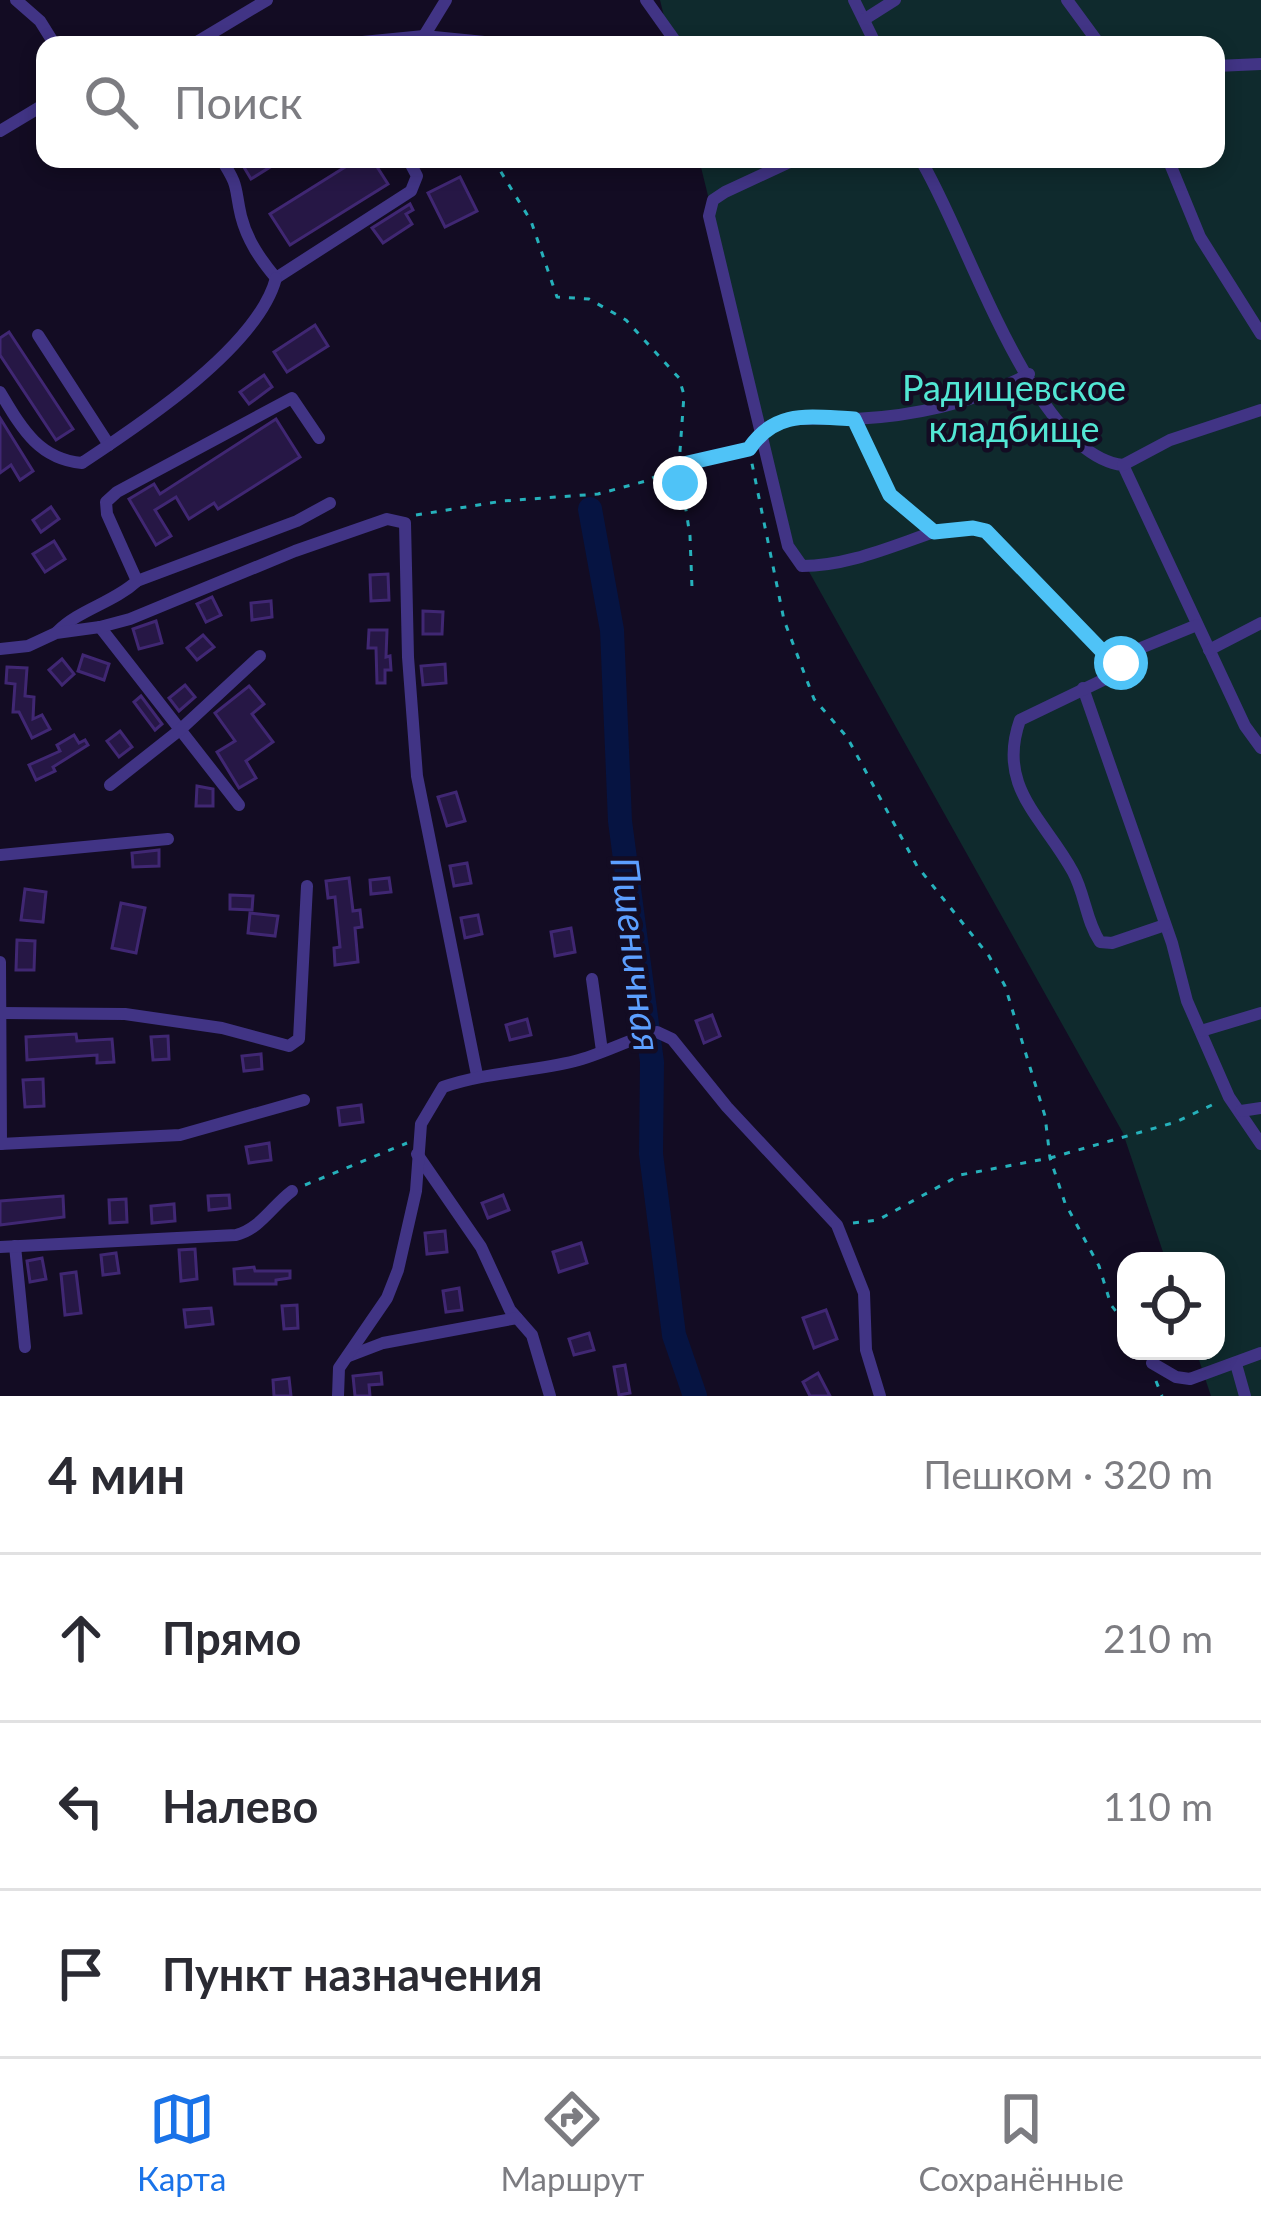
<!DOCTYPE html>
<html lang="ru">
<head>
<meta charset="utf-8">
<style>
	body { margin:0; font-family:Lato,sans-serif; background:#f7f7f7; color:#2b2b33 }
	.controls { position:absolute; right:36px; bottom:36px; display:grid; overflow:hidden; border-radius:24px; box-shadow:0 6px 18px #0003 }
	.controls button { width:108px; height:108px; display:grid; place-items:center; padding:0; border:0; border-bottom:3px solid #e1e1e2; background:#fff; color:#2b2b33; font:60px sans-serif }
	.stop { position:absolute; width:36px; height:36px; margin:-27px; border:9px solid #4fc3f7; border-radius:50%; background:#fff }
	.stop.end { background:#4fc3f7; border-color:#fff; box-shadow:0 3px 12px #0008 }
	.list { margin:0; padding:0; list-style:none }
	h2 { display:flex; justify-content:space-between; align-items:center; height:156px; margin:0; padding:0 48px; font-size:51px }
	h2 small { font-size:39px; font-weight:400; color:#7c7c81 }
	.list li { display:grid; grid-template-columns:78px 1fr auto; gap:36px; align-items:center; box-sizing:border-box; height:168px; padding:0 48px; border-top:3px solid #e1e1e2 }
	.list b { display:block; font-size:45px; white-space:nowrap }
	.list em { font-size:39px; font-style:normal; color:#7c7c81 }
	.icon { flex:none; width:66px; height:66px; fill:none; stroke:currentColor; stroke-width:2; stroke-linecap:round; stroke-linejoin:round }
	.map { position:relative; flex:none; width:1261px; height:1396px; overflow:hidden }
	.search { position:absolute; background:#fff; box-shadow:0 6px 18px #0003; left:36px; right:36px; top:36px; height:132px; display:flex; align-items:center; gap:30px; box-sizing:border-box; padding:0 42px; border-radius:24px; color:#7c7c81; font-size:45px }
	.sheet { height:660px; background:#fff }
	nav { display:flex; justify-content:space-around; align-items:center; box-sizing:border-box; height:168px; border-top:3px solid #e1e1e2; background:#fff; font-size:33px; color:#7c7c81 }
	nav a { display:grid; justify-items:center; gap:6px }
	nav .on { color:#1a73e8 }
	.map>svg:first-child { display:block }
</style>
</head>
<body>
<div class="map">
<svg width="1261" height="1396" viewBox="0 0 1261 1396">
	<rect width="100%" height="100%" fill="#130c23"/>
	<polygon fill="#0f2a2d" points="660,0 1261,0 1261,1396 1211,1396 1196,1351 1216,1351 1216,1261 1166,1261 1123,1133 793,543 699,159 1216,159 1216,45 671,45"/>
	<g fill="none" stroke-linecap="round" stroke-linejoin="round">
		<polyline stroke="#061442" stroke-width="24" points="590,509 612,630 620,821 652,1062 651,1154 674,1335 695,1396"/>
	</g>
	<g fill="#261745" stroke="#402773" stroke-width="3">
		<polygon points="239,159 283,159 251,179"/>
		<polygon points="358,159 372,159 388,184 290,245 270,214"/>
		<polygon points="460,177 477,211 445,227 428,193"/>
		<polygon points="410,204 413,210 406,214 412,224 383,243 372,228"/>
		<polygon points="315,325 328,346 287,372 274,352"/>
		<polygon points="9,332 73,429 56,440 0,355 0,338"/>
		<polygon points="264,375 272,387 249,404 240,392"/>
		<polygon points="0,418 33,471 20,480 11,465 0,473"/>
		<polygon points="276,419 300,457 218,509 214,503 189,519 176,497 155,510 171,536 156,545 129,499 154,484 160,494"/>
		<polygon points="51,507 59,519 41,532 33,520"/>
		<polygon points="54,541 65,559 45,572 33,554"/>
		<polygon points="388,574 389,600 371,601 370,575"/>
		<polygon points="212,597 221,615 206,622 197,604"/>
		<polygon points="271,601 272,617 252,620 251,603"/>
		<polygon points="423,611 443,612 442,634 423,634"/>
		<polygon points="156,621 162,643 139,649 133,629"/>
		<polygon points="369,630 387,630 386,657 390,656 391,670 385,670 385,683 377,683 376,648 368,648"/>
		<polygon points="203,635 214,647 197,660 187,648"/>
		<polygon points="83,655 109,664 104,680 78,671"/>
		<polygon points="62,659 74,674 62,685 49,670"/>
		<polygon points="445,664 446,683 423,685 421,666"/>
		<polygon points="7,667 27,668 25,696 34,697 33,719 42,715 50,729 32,738 19,712 13,712 15,684 6,683"/>
		<polygon points="185,685 195,697 179,711 169,698"/>
		<polygon points="249,686 264,704 252,714 273,742 246,761 256,778 239,788 217,752 235,741 215,713"/>
		<polygon points="141,696 162,724 155,730 134,702"/>
		<polygon points="120,731 132,747 119,757 107,741"/>
		<polygon points="74,735 79,743 85,740 88,745 53,767 55,771 36,780 29,765 60,751 57,745"/>
		<polygon points="197,786 213,789 213,806 196,806"/>
		<polygon points="456,792 465,821 447,826 438,797"/>
		<polygon points="159,850 159,866 133,867 132,853"/>
		<polygon points="467,863 471,883 454,886 450,866"/>
		<polygon points="349,878 353,911 360,910 362,927 355,928 358,962 335,965 334,948 340,947 335,897 328,898 326,881"/>
		<polygon points="389,878 391,892 371,894 370,880"/>
		<polygon points="25,889 46,892 43,922 21,920"/>
		<polygon points="230,895 253,896 252,910 230,909"/>
		<polygon points="121,903 145,908 136,953 112,948"/>
		<polygon points="250,913 278,916 275,936 248,933"/>
		<polygon points="478,915 482,934 465,938 461,918"/>
		<polygon points="571,928 575,952 555,956 551,932"/>
		<polygon points="17,940 35,941 34,970 16,970"/>
		<polygon points="712,1015 720,1036 704,1043 696,1021"/>
		<polygon points="527,1019 531,1035 510,1040 506,1025"/>
		<polygon points="76,1034 77,1041 112,1039 114,1062 97,1063 97,1055 27,1060 26,1037"/>
		<polygon points="168,1036 169,1059 153,1060 151,1037"/>
		<polygon points="261,1054 262,1069 244,1071 242,1056"/>
		<polygon points="43,1079 44,1106 25,1107 23,1080"/>
		<polygon points="361,1105 363,1122 340,1125 338,1108"/>
		<polygon points="269,1143 271,1160 249,1163 246,1147"/>
		<polygon points="229,1195 230,1208 209,1210 208,1196"/>
		<polygon points="503,1195 509,1210 488,1218 482,1203"/>
		<polygon points="63,1196 64,1217 0,1225 0,1201"/>
		<polygon points="126,1199 127,1222 110,1223 109,1200"/>
		<polygon points="174,1204 175,1221 152,1223 151,1206"/>
		<polygon points="445,1231 447,1252 427,1254 425,1233"/>
		<polygon points="581,1243 587,1263 559,1272 553,1252"/>
		<polygon points="195,1249 197,1279 181,1281 179,1250"/>
		<polygon points="116,1253 119,1273 103,1275 101,1255"/>
		<polygon points="42,1258 46,1279 30,1282 27,1261"/>
		<polygon points="254,1267 255,1271 290,1271 290,1278 276,1280 276,1284 235,1284 234,1269"/>
		<polygon points="76,1272 81,1313 65,1315 61,1274"/>
		<polygon points="459,1288 462,1310 446,1312 443,1291"/>
		<polygon points="297,1305 298,1328 284,1329 282,1306"/>
		<polygon points="211,1308 213,1324 186,1327 184,1310"/>
		<polygon points="826,1310 837,1339 814,1348 803,1318"/>
		<polygon points="589,1333 594,1350 574,1355 569,1339"/>
		<polygon points="625,1365 630,1393 619,1395 614,1367"/>
		<polygon points="381,1373 382,1384 369,1385 370,1396 355,1396 353,1376"/>
		<polygon points="818,1373 830,1396 810,1396 803,1382"/>
		<polygon points="289,1378 291,1396 274,1396 273,1380"/>
	</g>
	<g fill="none" stroke-linecap="round" stroke-linejoin="round">
		<g stroke="#26b1bb" stroke-width="3" stroke-dasharray="6 9" stroke-linecap="butt">
			<polyline points="493,159 531,221 557,297 589,299 626,320 679,378 684,395 679,465 690,536 692,588"/>
			<polyline points="749,449 784,620 814,699 847,737 917,866 989,956 1005,986 1045,1116 1050,1158 1065,1203 1099,1266 1111,1305 1126,1324"/>
			<polyline points="416,515 503,501 598,494 646,481 686,462 750,448"/>
			<polyline points="305,1185 407,1143"/>
			<polyline points="853,1223 878,1220 960,1175 1050,1158 1176,1122 1216,1103"/>
			<polyline points="1156,1381 1162,1396"/>
		</g>
		<g stroke="#413485" stroke-width="12">
			<polyline points="16,0 40,21 55,45"/>
			<polyline points="646,0 678,45"/>
			<polyline points="854,0 876,45"/>
			<polyline points="1067,0 1100,45"/>
			<polyline points="865,19 895,0"/>
			<polyline points="424,36 446,0"/>
			<polyline points="192,45 267,0"/>
			<polyline points="332,45 424,36 516,45"/>
			<polyline points="1216,66 1261,64"/>
			<polyline points="0,131 45,104"/>
			<path d="M221 159C240 188 234 186 241 216 247 240 260 259 276 278L411 191 417 176 408 159"/>
			<path d="M796 159 725 192 713 200 709 216 788 546 802 566C848 566 892 546 934 532"/>
			<path d="M920 159C965 230 1032 455 1123 465L1245 726 1261 748"/>
			<polyline points="1168,159 1200,237 1261,334"/>
			<polyline points="38,335 109,445"/>
			<path d="M0 392C21 427 38 459 82 463 141 424 258 347 276 278"/>
			<polyline points="853,419 890,495 934,532 973,528 986,531 1101,650 1116,655 1129,652"/>
			<path d="M762 430C792 413 822 420 855 419 915 416 976 402 1029 374"/>
			<polyline points="1123,465 1170,440 1261,410"/>
			<polyline points="137,581 297,521 330,503"/>
			<polyline points="100,627 239,805"/>
			<path d="M57 632C80 609 113 603 137 581L107 514 106 502 117 492 292 398 319 438"/>
			<polyline points="0,649 28,646 56,633 100,627 130,619 295,551 387,519 405,523 408,657 417,776 477,1075"/>
			<polyline points="1209,650 1261,623"/>
			<polyline points="1083,688 1172,943 1187,1001 1229,1097 1261,1144"/>
			<polyline points="110,785 181,729 260,656"/>
			<polyline points="0,855 168,839"/>
			<path d="M1165 925 1112 943 1100 942C1086 921 1085 894 1073 872 1044 818 996 788 1020 720L1103 680 1131 652 1197 625"/>
			<polyline points="0,962 1,1144"/>
			<polyline points="592,979 602,1051"/>
			<polyline points="2,1013 125,1014 222,1028 289,1046 299,1039 307,886"/>
			<polyline points="1201,1031 1261,1013"/>
			<polyline points="1241,1111 1261,1108"/>
			<polyline points="0,1144 180,1135 304,1100"/>
			<polyline points="417,1154 481,1247 510,1310 532,1335 550,1396"/>
			<polyline points="15,1246 25,1347"/>
			<path d="M0 1247 236 1235C260 1229 272 1206 292 1191"/>
			<polyline points="349,1356 383,1343 517,1318"/>
			<polyline points="1152,1363 1176,1377 1190,1379 1261,1353"/>
			<polyline points="1236,1364 1245,1396"/>
			<path d="M338 1396 339 1368 387 1298 398 1270 416 1191 421 1124 443 1087C486 1072 531 1072 575 1061 603 1054 629 1039 657 1032L672 1039 727 1107 837 1225 864 1293 866 1350 880 1396"/>
		</g>
	</g>
	<g fill="none" stroke-linecap="round" stroke-linejoin="round">
		<path stroke="#4fc3f7" stroke-width="15" d="M680 483 679 465 749 449C776 409 810 417 854 419L890 495 934 532 973 528 986 531 1101 650 1116 655 1131 652 1121 663"/>
	</g>
	<g text-anchor="middle" dominant-baseline="central" stroke-width="9" stroke-linejoin="round" paint-order="stroke">
		<g font-size="36" fill="#52e7d4" stroke="#130c23">
			<text x="1014" y="387">Радищевское<tspan x="1014" dy="41">кладбище</tspan></text>
		</g>
		<g font-size="39" font-style="italic" fill="#5c9fff" stroke="#130c23">
			<text transform="translate(637 954) rotate(83)">Пшеничная</text>
		</g>
	</g>
</svg>
<div class="controls">
<button><svg class="icon" aria-label="locate" viewBox="0 0 24 24"><circle cx="12" cy="12" r="6"/><path d="M12 2v4M12 18v4M2 12h4M18 12h4"/></svg></button>
</div>
<div class="stop" style="left:1121px;top:663px"></div>
<div class="stop end" style="left:680px;top:483px"></div>
<div class="search"><svg class="icon" aria-label="search" viewBox="0 0 24 24"><circle cx="10" cy="10" r="6"/><path d="M15 15l6 6"/></svg>Поиск</div>
</div>
<section class="sheet">
<h2>4 мин<small>Пешком · 320 m</small></h2>
<ul class="list">
<li><svg class="icon" aria-label="ahead" viewBox="0 0 24 24"><path d="M12 20V5M6 11l6-6 6 6"/></svg><div><b>Прямо</b></div><em>210 m</em></li>
<li><svg class="icon" aria-label="left" viewBox="0 0 24 24"><path d="M17 20v-9H6M10 6l-5 5 5 5"/></svg><div><b>Налево</b></div><em>110 m</em></li>
<li><svg class="icon" aria-label="arrive" viewBox="0 0 24 24"><path d="M6 21V4h12l-3 4 3 4H6"/></svg><div><b>Пункт назначения</b></div></li>
</ul>
</section>
<nav>
<a class="on"><svg class="icon" aria-label="map" viewBox="0 0 24 24"><path d="M3 6l6-2 6 2 6-2v14l-6 2-6-2-6 2zM9 4v14M15 6v14"/></svg>Карта</a>
<a><svg class="icon" aria-label="directions" viewBox="0 0 24 24"><path d="M12 3l9 9-9 9-9-9zM9 14v-3h6M13 9l2 2-2 2"/></svg>Маршрут</a>
<a><svg class="icon" aria-label="saved" viewBox="0 0 24 24"><path d="M7 4h10v16l-5-4-5 4z"/></svg>Сохранённые</a>
</nav>
</body>
</html>
